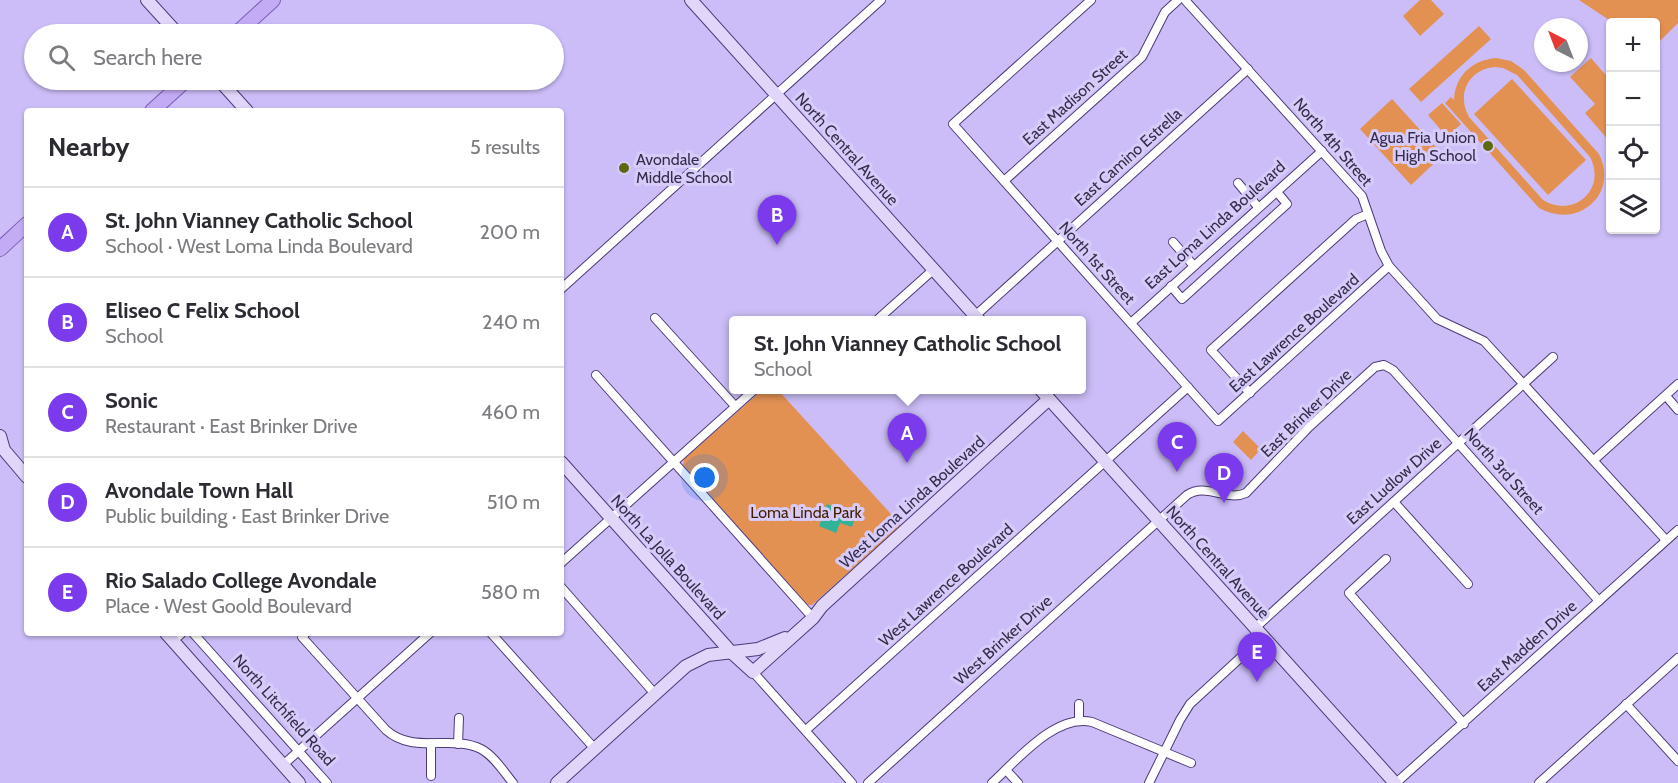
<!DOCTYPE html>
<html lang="en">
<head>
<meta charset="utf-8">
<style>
	body { margin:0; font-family:Cabin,sans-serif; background:#f2f2f3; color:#2b2b33 }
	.controls { position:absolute; right:18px; top:18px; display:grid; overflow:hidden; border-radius:6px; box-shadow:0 2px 4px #0004 }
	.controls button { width:54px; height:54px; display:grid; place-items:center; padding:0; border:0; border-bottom:2px solid #e1e1e2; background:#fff; color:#2b2b33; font:30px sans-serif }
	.compass { position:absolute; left:1534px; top:18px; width:54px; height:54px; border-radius:50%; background:#fff; box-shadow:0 2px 4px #0004; rotate:318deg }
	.you { position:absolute; left:705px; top:478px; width:21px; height:21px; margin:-15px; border:4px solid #fff; border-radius:50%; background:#1a73e8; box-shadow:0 0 0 9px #1a73e833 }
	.badge { display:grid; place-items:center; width:39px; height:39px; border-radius:50%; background:#7c3aed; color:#fff; font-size:20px; font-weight:700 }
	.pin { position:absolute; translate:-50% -50px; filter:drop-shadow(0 2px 3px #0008) }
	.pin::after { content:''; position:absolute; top:32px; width:21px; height:18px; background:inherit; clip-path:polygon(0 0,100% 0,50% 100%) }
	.popup { position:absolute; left:729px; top:316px; width:357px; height:78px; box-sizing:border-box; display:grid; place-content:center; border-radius:6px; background:#fff; filter:drop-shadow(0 2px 4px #0005); font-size:20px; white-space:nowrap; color:#7c7c81 }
	.popup b { font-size:22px; color:#2b2b33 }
	.popup::after { content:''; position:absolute; left:50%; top:100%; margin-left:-12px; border:12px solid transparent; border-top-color:#fff }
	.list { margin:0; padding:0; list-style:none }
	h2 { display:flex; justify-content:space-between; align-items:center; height:78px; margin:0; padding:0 24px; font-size:26px }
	h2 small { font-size:20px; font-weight:400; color:#7c7c81 }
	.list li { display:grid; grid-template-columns:39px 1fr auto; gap:18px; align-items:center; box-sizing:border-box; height:90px; padding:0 24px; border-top:2px solid #e1e1e2 }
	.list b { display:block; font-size:22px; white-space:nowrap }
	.list p { margin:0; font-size:20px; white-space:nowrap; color:#7c7c81 }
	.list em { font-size:20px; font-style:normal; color:#7c7c81 }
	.icon { flex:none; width:33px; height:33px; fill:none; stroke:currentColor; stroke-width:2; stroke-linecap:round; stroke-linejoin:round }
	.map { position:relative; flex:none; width:1678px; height:783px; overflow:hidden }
	.search { position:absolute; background:#fff; box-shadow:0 2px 4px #0004; left:24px; top:24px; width:540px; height:66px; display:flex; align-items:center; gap:15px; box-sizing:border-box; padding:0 21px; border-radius:33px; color:#7c7c81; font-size:22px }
	.panel { position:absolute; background:#fff; box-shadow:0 2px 4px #0004; left:24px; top:108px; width:540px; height:528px; border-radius:6px }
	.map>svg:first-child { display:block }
</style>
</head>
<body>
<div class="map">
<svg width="1678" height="783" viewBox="0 0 1678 783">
	<rect width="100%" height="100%" fill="#ccbdf8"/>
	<g fill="#e39153" fill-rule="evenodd">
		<polygon points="1420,0 1431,0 1444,14 1420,36 1403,16"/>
		<polygon points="1579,0 1678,0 1678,23 1656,45 1656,22 1612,22"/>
		<polygon points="1479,26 1491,39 1421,102 1409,89"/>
		<path d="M1496 58 1511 61 1524 70 1599 154C1619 194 1578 230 1539 208L1445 103 1451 97 1454 100C1455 76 1472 60 1496 58ZM1495 67 1503 68 1517 75 1590 157C1607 189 1574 219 1543 200L1469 117C1456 94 1469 69 1495 67Z"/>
		<polygon points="1591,58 1610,80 1610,142 1585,113 1595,104 1570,77"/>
		<polygon points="1512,79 1586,160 1548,195 1474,114"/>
		<polygon points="1392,99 1443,155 1411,185 1360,129"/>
		<polygon points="1442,103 1461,124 1447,137 1428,115"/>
		<polygon points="762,390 778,390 901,525 812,605 808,605 805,602 683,465 684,459"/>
		<polygon points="1243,431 1261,449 1251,460 1233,442"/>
	</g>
	<polygon fill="#32b298" points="827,504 856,515 852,527 840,523 836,533 819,526"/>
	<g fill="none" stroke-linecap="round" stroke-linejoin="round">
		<defs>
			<g id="street">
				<polyline points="1091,0 953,124 1218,421 1389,266"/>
				<polyline points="1185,0 1362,196 1381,251 1389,266 1437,319 1484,341 1666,540"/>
				<polyline points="1004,181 1142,57 1165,12 1178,0"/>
				<polyline points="1238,183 1258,207"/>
				<polyline points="1173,242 1194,266"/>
				<polyline points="1171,286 1182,299 1287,204 1277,192"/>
				<polyline points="561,289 881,0"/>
				<polyline points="975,316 1248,69"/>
				<polyline points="655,318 735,406"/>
				<polyline points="877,320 933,270"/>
				<polyline points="1131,323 1322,151"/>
				<polyline points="596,375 813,618"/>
				<polyline points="1250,393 1211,350 1356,219 1368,214"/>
				<polyline points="1666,396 1678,410"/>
				<polyline points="1594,460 1678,384"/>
				<polyline points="1394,502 1468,584"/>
				<polyline points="1386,559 1349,593 1464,724"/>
				<polyline points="561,563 754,390"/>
				<polyline points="561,587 655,694"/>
				<polyline points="1255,628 1553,357"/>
				<polyline points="193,633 327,783"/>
				<path d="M306 633 302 637 386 730C414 755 451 734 481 749 494 756 504 772 513 783"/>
				<polyline points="491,633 595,749"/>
				<polyline points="173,641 182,633"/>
				<polyline points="753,672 852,783"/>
				<polyline points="1626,704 1678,761"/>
				<polyline points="1079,721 1079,704"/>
				<polyline points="806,730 1188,387"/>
				<polyline points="458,744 459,718"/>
				<polyline points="283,765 430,633"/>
				<polyline points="1006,770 1018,783"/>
				<polyline points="431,776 431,743"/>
				<path d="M868 783 1187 495C1206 482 1226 502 1246 493L1309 427 1375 367 1384 365 1393 370 1599 601"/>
				<path d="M992 783C1017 760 1056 713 1092 722L1191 763"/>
				<polyline points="1149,783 1180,720 1190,704 1263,637"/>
				<polyline points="1396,783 1678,530"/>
				<polyline points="1539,783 1678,658"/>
			</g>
			<g id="secondary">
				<polyline points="147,0 178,34"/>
				<polyline points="691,0 979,320"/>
				<polyline points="219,80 247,111"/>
				<polyline points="1041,390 1395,783"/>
				<polyline points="0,436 4,450 27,477"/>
				<polyline points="561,462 731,652 753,672 813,618 822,606 1049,399"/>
				<polyline points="166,633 299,783"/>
				<polyline points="557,783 686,666 708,655 758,649 785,638"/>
			</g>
			<g id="primary">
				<polyline points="236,34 273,0"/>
				<polyline points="152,111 186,80"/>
				<polyline points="0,249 27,224"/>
			</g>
		</defs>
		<use href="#street" stroke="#4e3a79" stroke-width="10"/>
		<use href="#secondary" stroke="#4e3a79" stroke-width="14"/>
		<use href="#primary" stroke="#785bb5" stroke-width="16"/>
		<use href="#street" stroke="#fff" stroke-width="8"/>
		<use href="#secondary" stroke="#e1d5fa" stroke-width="12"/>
		<use href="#primary" stroke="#c4acf5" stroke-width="14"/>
	</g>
	<g fill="#5e680c" stroke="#d7ccf9" stroke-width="2">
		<circle cx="1488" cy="146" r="6"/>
		<circle cx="624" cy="168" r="6"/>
	</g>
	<g text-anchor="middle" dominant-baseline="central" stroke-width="6" stroke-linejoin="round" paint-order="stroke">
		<g font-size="16" fill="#352d4b" stroke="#d7ccf9">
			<text transform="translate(1075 97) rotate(-42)">East Madison Street</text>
			<text transform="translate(1333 142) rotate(49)">North 4th Street</text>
			<text transform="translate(847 149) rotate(48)">North Central Avenue</text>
			<text transform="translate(1128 157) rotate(-42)">East Camino Estrella</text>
			<text transform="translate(1215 225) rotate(-42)">East Loma Linda Boulevard</text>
			<text transform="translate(1097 263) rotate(48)">North 1st Street</text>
			<text transform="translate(1294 333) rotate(-42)">East Lawrence Boulevard</text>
			<text transform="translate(1306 413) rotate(-44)">East Brinker Drive</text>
			<text transform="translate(1504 471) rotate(48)">North 3rd Street</text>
			<text transform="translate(1394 481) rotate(-42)">East Ludlow Drive</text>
			<text transform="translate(912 502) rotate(-42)">West Loma Linda Boulevard</text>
			<text transform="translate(668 557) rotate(48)">North La Jolla Boulevard</text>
			<text transform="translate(1218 562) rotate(48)">North Central Avenue</text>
			<text transform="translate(946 585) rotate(-42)">West Lawrence Boulevard</text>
			<text transform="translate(1003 640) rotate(-42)">West Brinker Drive</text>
			<text transform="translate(1527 646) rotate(-42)">East Madden Drive</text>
			<text transform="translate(284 710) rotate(48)">North Litchfield Road</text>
		</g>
		<g font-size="16" fill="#352d4b" stroke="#d7ccf9" text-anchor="end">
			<text x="1476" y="137">Agua Fria Union<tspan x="1476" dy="18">High School</tspan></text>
			<text x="636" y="159" text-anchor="start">Avondale<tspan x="636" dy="18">Middle School</tspan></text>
		</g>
		<g font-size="16" fill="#421e00" stroke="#d7ccf9">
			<text x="806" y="512">Loma Linda Park</text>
		</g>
	</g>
</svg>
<div class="controls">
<button>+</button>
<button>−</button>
<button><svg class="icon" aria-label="locate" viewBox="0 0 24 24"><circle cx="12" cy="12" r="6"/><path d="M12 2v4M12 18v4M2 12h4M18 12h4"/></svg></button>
<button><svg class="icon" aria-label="layers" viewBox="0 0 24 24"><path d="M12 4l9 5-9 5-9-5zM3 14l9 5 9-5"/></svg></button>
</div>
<svg class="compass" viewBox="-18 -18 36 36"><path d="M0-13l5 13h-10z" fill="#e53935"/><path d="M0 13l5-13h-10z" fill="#7c7c81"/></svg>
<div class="you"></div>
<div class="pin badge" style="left:907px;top:463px">A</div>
<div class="popup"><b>St. John Vianney Catholic School</b>School</div>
<div class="pin badge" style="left:777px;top:245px">B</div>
<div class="pin badge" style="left:1177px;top:472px">C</div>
<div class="pin badge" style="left:1224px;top:503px">D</div>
<div class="pin badge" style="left:1257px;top:682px">E</div>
<div class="search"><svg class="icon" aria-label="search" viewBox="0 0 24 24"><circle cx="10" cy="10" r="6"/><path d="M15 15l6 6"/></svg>Search here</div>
<section class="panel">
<h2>Nearby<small>5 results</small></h2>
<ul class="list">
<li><span class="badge">A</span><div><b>St. John Vianney Catholic School</b><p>School · West Loma Linda Boulevard</p></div><em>200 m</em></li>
<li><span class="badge">B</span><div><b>Eliseo C Felix School</b><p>School</p></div><em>240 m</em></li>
<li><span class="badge">C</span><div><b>Sonic</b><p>Restaurant · East Brinker Drive</p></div><em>460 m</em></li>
<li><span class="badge">D</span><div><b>Avondale Town Hall</b><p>Public building · East Brinker Drive</p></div><em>510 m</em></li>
<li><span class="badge">E</span><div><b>Rio Salado College Avondale</b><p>Place · West Goold Boulevard</p></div><em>580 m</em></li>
</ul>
</section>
</div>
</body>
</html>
